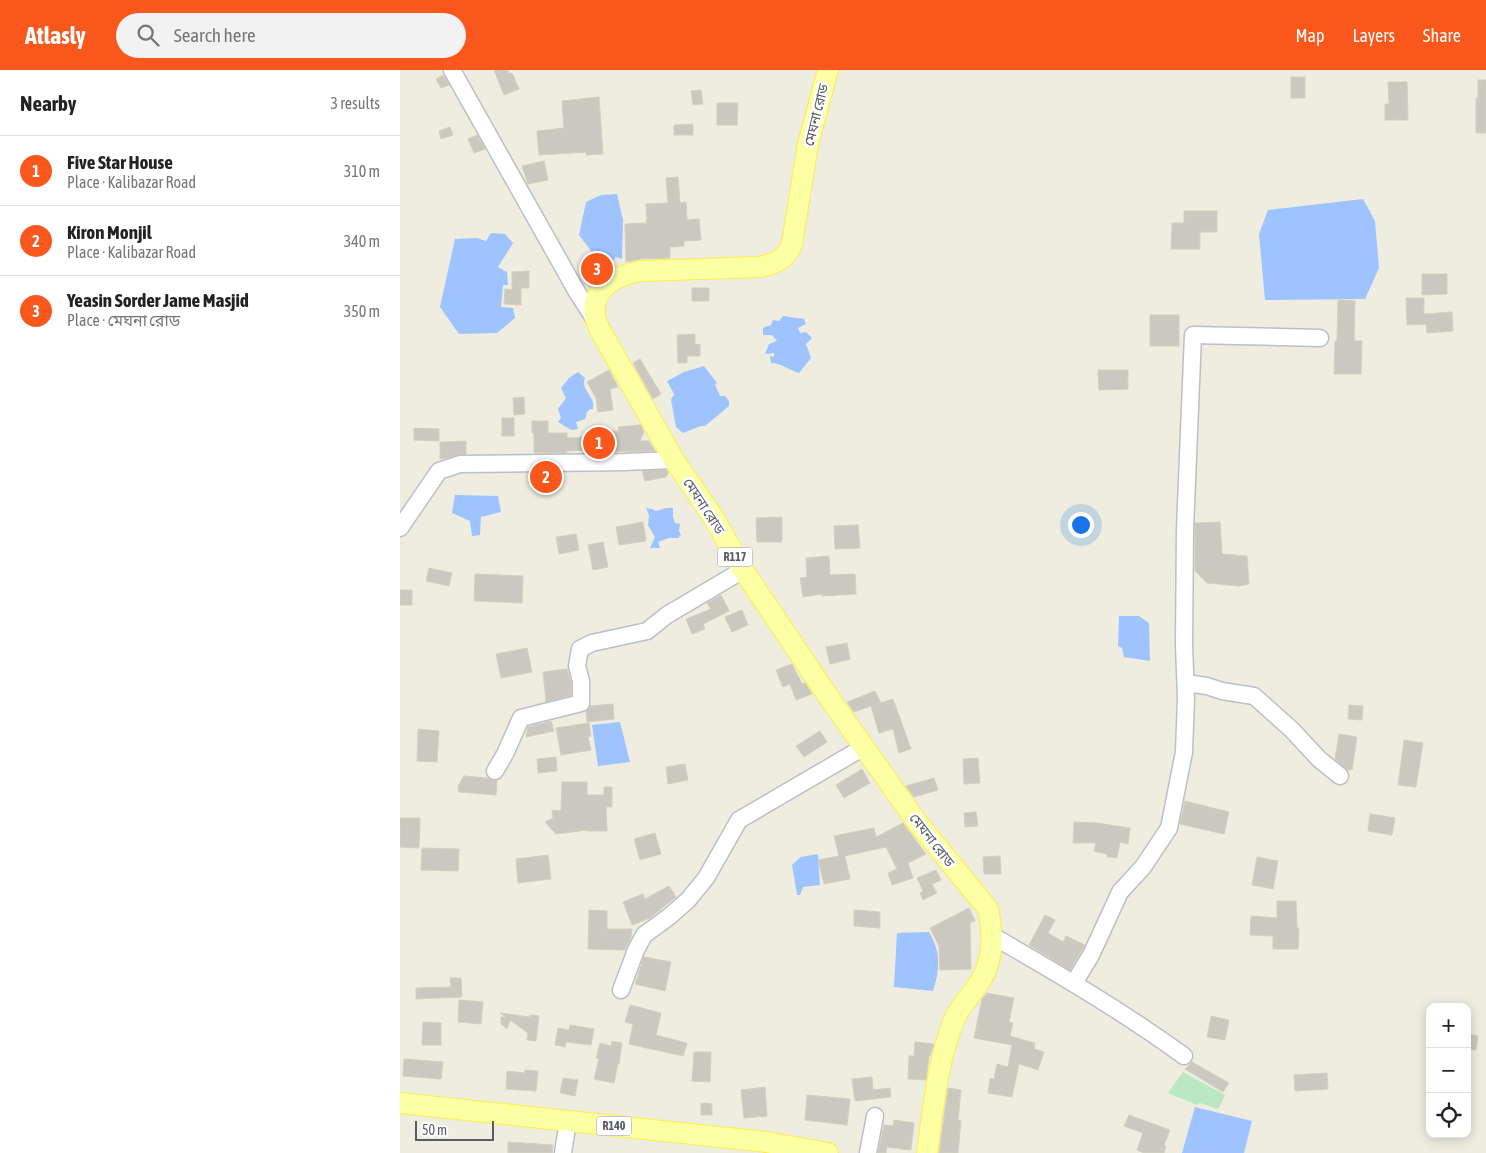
<!DOCTYPE html>
<html lang="en">
<head>
<meta charset="utf-8">
<style>
	body { margin:0; font-family:"Asap Condensed","Noto Sans Bengali",sans-serif; background:#f2f2f2; color:#222 }
	.controls { position:absolute; right:15px; bottom:15px; display:grid; overflow:hidden; border-radius:10px; box-shadow:0 2px 12px #0003 }
	.controls button { width:45px; height:45px; display:grid; place-items:center; padding:0; border:0; border-bottom:1px solid #e0e0e0; background:#fff; color:#222; font:25px sans-serif }
	.scale { position:absolute; left:15px; bottom:12px; width:79px; box-sizing:border-box; padding-left:5px; border:2px solid #595c63; border-top:0; font-size:14px; line-height:18px; white-space:nowrap; color:#595c63; -webkit-text-stroke:4px #fff; paint-order:stroke }
	.you { position:absolute; left:680px; top:454px; width:18px; height:18px; margin:-12px; border:4px solid #fff; border-radius:50%; background:#1a73e8; box-shadow:0 0 0 8px #1a73e833 }
	.badge { display:grid; place-items:center; width:32px; height:32px; border-radius:50%; background:#f9571b; color:#fff; font-size:16px; font-weight:700 }
	.pin { position:absolute; translate:-50% -50%; border:2px solid #fff; box-shadow:0 1px 5px #0006 }
	.list { margin:0; padding:0; list-style:none }
	h2 { display:flex; justify-content:space-between; align-items:center; height:65px; margin:0; padding:0 20px; font-size:21px }
	h2 small { font-size:16px; font-weight:400; color:#767676 }
	.list li { display:grid; grid-template-columns:32px 1fr auto; gap:15px; align-items:center; box-sizing:border-box; height:70px; padding:0 20px; border-top:1px solid #e0e0e0 }
	.list b { display:block; font-size:19px; white-space:nowrap }
	.list p { margin:0; font-size:16px; white-space:nowrap; color:#767676 }
	.list em { font-size:16px; font-style:normal; color:#767676 }
	.icon { flex:none; width:28px; height:28px; fill:none; stroke:currentColor; stroke-width:2; stroke-linecap:round; stroke-linejoin:round }
	.map { position:relative; flex:none; width:1086px; height:1083px; overflow:hidden }
	header { display:flex; align-items:center; gap:30px; box-sizing:border-box; height:70px; padding:0 25px; background:#f9571b; color:#fff }
	header strong { font-size:24px }
	nav { display:flex; gap:28px; margin-inline-start:auto; font-size:18px }
	.search { width:350px; height:45px; background:#f2f2f2; display:flex; align-items:center; gap:12px; box-sizing:border-box; padding:0 18px; border-radius:28px; color:#767676; font-size:19px }
	main { display:flex }
	aside { flex:1; background:#fff }
	.map>svg:first-child { display:block }
</style>
</head>
<body>
<header>
<strong>Atlasly</strong>
<div class="search"><svg class="icon" aria-label="search" viewBox="0 0 24 24"><circle cx="10" cy="10" r="6"/><path d="M15 15l6 6"/></svg>Search here</div>
<nav><a>Map</a><a>Layers</a><a>Share</a></nav>
</header>
<main>
<aside>
<h2>Nearby<small>3 results</small></h2>
<ul class="list">
<li><span class="badge">1</span><div><b>Five Star House</b><p>Place · Kalibazar Road</p></div><em>310 m</em></li>
<li><span class="badge">2</span><div><b>Kiron Monjil</b><p>Place · Kalibazar Road</p></div><em>340 m</em></li>
<li><span class="badge">3</span><div><b>Yeasin Sorder Jame Masjid</b><p>Place · মেঘনা রোড</p></div><em>350 m</em></li>
</ul>
</aside>
<div class="map">
<svg width="1086" height="1083" viewBox="0 0 1086 1083">
	<rect width="100%" height="100%" fill="#eeede0"/>
	<polygon fill="#bae8c3" points="783,1002 825,1025 818,1039 800,1033 797,1035 768,1023"/>
	<g fill="#9fc3ff">
		<polygon points="217,124 223,150 222,189 216,187 211,193 203,185 195,186 179,165 186,132 201,125"/>
		<polygon points="963,129 975,151 979,198 965,229 865,230 859,164 868,140"/>
		<polygon points="91,163 105,164 113,173 98,197 107,202 108,215 103,215 101,237 113,238 115,248 97,263 59,264 40,237 55,169 77,168 86,171"/>
		<path d="M383 246 404 249 406 254 398 258 400 263 406 262 412 268 406 274 411 288 399 303C390 300 380 293 371 293L370 286 374 287V283L365 284 369 274 377 271 372 265H363V258L371 255 373 250 379 251Z"/>
		<polygon points="304,296 317,313 315,315 320,326 325,326 329,331 329,336 305,356 301,356 283,363 276,357 271,330 274,324 267,311 284,302"/>
		<path d="M178 302 185 308C180 320 196 326 193 339H190L187 342 185 349 176 352 178 359 171 360 158 352 161 348 158 339 166 328 161 318 169 308Z"/>
		<polygon points="55,425 98,426 101,442 81,447 80,465 72,466 70,451 52,443"/>
		<polygon points="246,438 252,439 256,441 266,438 273,438 273,447 275,453 280,454 279,461 281,465 278,468 269,468 258,472 260,478 250,478 255,467 248,455 249,445"/>
		<polygon points="719,546 739,546 749,553 750,591 724,587 722,578 718,576"/>
		<polygon points="220,652 230,692 198,696 192,655"/>
		<polygon points="418,784 420,815 403,817 400,825 397,825 392,795 401,787"/>
		<path d="M529 862C541 882 540 899 533 921L494 917 497 863Z"/>
		<polygon points="795,1037 852,1051 844,1083 782,1083"/>
	</g>
	<g fill="#cbc9bf" stroke="#d3d0be">
		<polygon points="94,0 108,0 109,4 112,3 119,19 104,25"/>
		<polygon points="43,5 49,15 41,18 36,9"/>
		<rect x="891" y="7" width="14" height="21"/>
		<polygon points="1078,10 1086,10 1086,63 1076,63 1076,28 1078,28"/>
		<polygon points="988,12 1007,12 1008,50 985,50 985,34 989,34"/>
		<polygon points="301,20 303,34 293,35 291,21"/>
		<polygon points="199,27 203,84 186,85 186,82 139,85 137,61 164,58 162,31"/>
		<polygon points="317,33 338,33 337,55 317,55"/>
		<polygon points="293,54 293,65 274,65 274,55"/>
		<polygon points="50,57 53,65 41,69 39,61"/>
		<polygon points="77,65 85,79 74,83 68,69"/>
		<polygon points="144,91 148,110 128,114 122,96"/>
		<polygon points="278,107 280,133 286,132 287,150 299,149 301,170 284,171 284,176 270,177 270,188 240,189 226,192 225,154 247,153 246,134 268,133 266,108"/>
		<polygon points="784,141 817,141 817,162 800,162 800,179 771,179 772,153 784,153"/>
		<polygon points="197,192 198,194 207,192 208,200 198,207 188,210 185,194"/>
		<polygon points="129,201 129,218 121,218 121,235 104,234 105,219 112,220 112,202"/>
		<polygon points="1022,204 1047,204 1047,224 1022,225"/>
		<rect x="292" y="218" width="17" height="13"/>
		<polygon points="1006,228 1024,228 1024,244 1052,242 1053,261 1027,263 1026,254 1007,255"/>
		<polygon points="938,230 955,231 954,271 962,271 961,304 934,304 935,271 937,271"/>
		<rect x="750" y="245" width="29" height="31"/>
		<polygon points="295,264 295,275 300,274 300,286 287,286 287,293 278,293 277,265"/>
		<polygon points="240,289 261,324 253,329 233,293"/>
		<polygon points="209,300 218,317 210,319 213,340 198,342 196,328 187,312"/>
		<polygon points="698,300 728,300 728,319 699,320"/>
		<polygon points="124,327 125,344 114,345 113,328"/>
		<rect x="102" y="348" width="12" height="18"/>
		<polygon points="132,351 148,351 148,363 167,363 167,368 189,367 188,362 219,361 218,357 241,355 244,362 240,371 249,371 255,381 189,382 189,380 167,381 167,383 134,383 134,363 132,363"/>
		<polygon points="14,358 39,359 39,371 14,370"/>
		<polygon points="66,371 66,384 40,389 40,372"/>
		<polygon points="267,400 268,403 266,407 245,411 242,401"/>
		<polygon points="139,403 152,403 153,414 139,413"/>
		<polygon points="382,447 382,472 357,472 356,448"/>
		<polygon points="243,452 246,471 219,475 216,457"/>
		<polygon points="820,452 822,484 847,486 849,514 839,516 807,513 795,501 795,453"/>
		<polygon points="458,455 460,478 435,479 434,456"/>
		<polygon points="176,464 179,480 159,484 156,467"/>
		<polygon points="203,472 208,497 193,500 188,475"/>
		<polygon points="429,486 430,505 455,504 456,524 422,526 422,524 403,527 400,508 407,507 406,488"/>
		<polygon points="29,498 52,503 49,516 26,511"/>
		<polygon points="75,504 123,506 122,533 74,531"/>
		<rect x="0" y="520" width="12" height="15"/>
		<polygon points="321,525 329,541 303,554 305,559 292,564 286,549 311,539 307,533"/>
		<polygon points="342,540 348,555 332,562 325,547"/>
		<polygon points="447,573 450,589 430,594 426,577"/>
		<polygon points="127,578 132,602 101,608 96,584"/>
		<polygon points="392,594 402,614 405,613 412,624 396,630 390,614 383,617 376,600"/>
		<polygon points="167,599 171,612 171,625 146,632 143,602"/>
		<polygon points="475,621 481,633 493,629 511,679 499,683 493,659 479,663 471,636 454,642 447,632"/>
		<polygon points="213,634 214,649 187,652 186,641 190,636"/>
		<polygon points="949,635 963,636 962,650 948,649"/>
		<polygon points="151,651 154,661 126,667 128,657"/>
		<polygon points="189,653 191,666 188,667 191,680 161,685 156,658"/>
		<polygon points="18,659 39,661 37,692 17,691"/>
		<polygon points="420,661 427,672 404,687 396,676"/>
		<polygon points="939,664 957,667 952,700 947,700 935,689"/>
		<polygon points="1004,670 1023,673 1016,717 998,715"/>
		<polygon points="156,687 157,701 138,703 137,689"/>
		<polygon points="578,688 580,713 564,714 563,689"/>
		<polygon points="285,694 288,710 268,714 266,697"/>
		<polygon points="462,699 470,713 444,728 436,715"/>
		<polygon points="64,706 88,708 97,711 96,725 59,722 58,716"/>
		<polygon points="534,708 538,720 514,727 506,716"/>
		<polygon points="162,712 187,712 187,725 204,725 204,717 212,717 212,737 206,737 207,761 187,761 187,760 156,764 145,752 153,748 152,740 161,741"/>
		<polygon points="785,731 829,742 824,764 780,754"/>
		<polygon points="576,742 578,756 565,757 564,743"/>
		<polygon points="970,744 995,748 992,765 968,761"/>
		<polygon points="0,748 20,748 19,778 0,777"/>
		<polygon points="674,752 697,753 730,758 728,774 720,772 717,788 707,787 707,784 694,781 696,773 673,773"/>
		<polygon points="503,753 526,784 508,793 513,808 492,815 488,803 497,799 486,777 445,786 450,809 424,814 418,790 439,786 434,766 474,758 476,767"/>
		<polygon points="255,763 261,784 240,790 234,769"/>
		<polygon points="22,778 59,779 58,801 21,800"/>
		<polygon points="148,785 151,809 118,813 116,789"/>
		<polygon points="600,786 601,804 584,804 583,787"/>
		<polygon points="857,787 878,791 873,819 852,815"/>
		<polygon points="536,800 541,810 532,814 537,823 523,830 520,823 523,821 517,808"/>
		<polygon points="269,816 276,827 250,848 232,855 223,832 243,824 245,829"/>
		<polygon points="877,831 896,831 897,858 899,858 898,879 873,879 873,866 850,865 851,846 877,848"/>
		<polygon points="569,838 575,851 570,853 571,899 540,900 539,876 530,858"/>
		<polygon points="189,840 207,841 207,859 232,859 231,867 225,880 188,879"/>
		<polygon points="454,840 480,842 480,858 454,856"/>
		<polygon points="645,845 655,850 648,863 663,872 666,866 685,875 670,900 629,875"/>
		<polygon points="244,887 271,892 265,921 235,914"/>
		<polygon points="50,908 61,908 62,927 16,929 16,918 51,917"/>
		<polygon points="587,923 614,928 609,952 613,953 610,966 635,973 634,979 644,982 638,1000 619,994 612,1027 588,1023 590,1008 594,1009 597,994 608,997 612,975 574,968 582,929"/>
		<polygon points="59,930 83,932 81,954 58,952"/>
		<polygon points="230,935 261,943 256,965 287,973 283,986 229,974 233,954 225,952"/>
		<polygon points="100,943 130,947 130,945 139,946 136,971 127,970 128,963 110,950 107,959 101,954 101,947 106,947"/>
		<polygon points="811,946 829,950 825,970 807,967"/>
		<polygon points="23,952 41,953 41,975 22,975"/>
		<polygon points="170,955 194,959 191,975 166,972 165,977 155,975 158,958 169,960"/>
		<polygon points="1067,964 1078,966 1076,980 1067,979"/>
		<polygon points="212,971 222,973 219,994 218,993 214,1013 194,1009 199,989 196,988 200,973 211,976"/>
		<polygon points="515,972 534,974 530,986 529,986 526,1010 508,1009 509,986 514,986"/>
		<polygon points="294,982 311,982 310,1012 292,1011"/>
		<polygon points="4,989 43,992 41,1009 3,1006"/>
		<polygon points="792,992 829,1013 823,1022 785,999"/>
		<polygon points="125,1000 138,1001 136,1021 106,1019 107,1001 125,1003"/>
		<polygon points="927,1003 928,1019 895,1021 894,1005"/>
		<polygon points="472,1007 473,1020 490,1018 491,1027 455,1031 452,1009"/>
		<polygon points="163,1008 178,1010 175,1026 160,1023"/>
		<polygon points="365,1017 367,1046 344,1048 341,1020"/>
		<polygon points="548,1018 561,1020 558,1050 561,1051 558,1083 539,1083"/>
		<polygon points="407,1025 450,1029 447,1055 405,1050"/>
		<polygon points="301,1033 312,1034 312,1045 301,1045"/>
		<polygon points="729,1045 770,1060 764,1075 766,1076 764,1083 744,1083 737,1080 743,1063 724,1056"/>
		<polygon points="494,1050 514,1053 511,1080 487,1077 486,1083 478,1083 484,1055 493,1056"/>
		<polygon points="108,1072 153,1075 152,1083 108,1083"/>
	</g>
	<g fill="none" stroke-linecap="round" stroke-linejoin="round">
		<defs>
			<g id="minor">
				<polyline points="52,0 177,222 195,250"/>
				<polyline points="0,458 39,401 60,394 225,392 274,390"/>
				<polyline points="786,613 807,616 822,621 854,626 892,660 919,689 940,706"/>
				<polyline points="95,701 105,684 121,648 181,633 181,611 177,596 180,579 192,573 247,561 267,545 343,500"/>
				<path d="M591 865C657 903 722 941 784 986"/>
				<polyline points="674,913 691,885 720,822 743,797 769,758 784,682 786,628 784,575 785,459 793,265 920,268"/>
				<polyline points="221,920 236,880 244,865 270,846 288,830 306,808 339,750 464,677"/>
				<polyline points="163,1083 168,1051"/>
				<polyline points="468,1083 475,1046"/>
			</g>
			<g id="major">
				<path d="M428 0 408 74 392 174C385 190 375 194 358 197L241 201C208 207 183 225 200 260L274 390 315 450 343 500 432 632 517 752 588 839C593 862 594 889 581 910 572 925 558 937 552 955 537 996 533 1040 527 1083"/>
				<polyline points="0,1033 366,1072 428,1083"/>
			</g>
		</defs>
		<use href="#minor" stroke="#bdbfc6" stroke-width="19"/>
		<use href="#major" stroke="#feee49" stroke-width="22"/>
		<use href="#minor" stroke="#fff" stroke-width="16"/>
		<use href="#major" stroke="#fcffa4" stroke-width="20"/>
	</g>
	<g text-anchor="middle" dominant-baseline="central" stroke-width="5" stroke-linejoin="round" paint-order="stroke">
		<g fill="#fff" stroke="#8b8d92" stroke-width="1">
			<rect x="317.5" y="477.5" width="35" height="19" rx="4"/>
			<rect x="196.5" y="1046.5" width="35" height="19" rx="4"/>
		</g>
		<g font-size="12" font-weight="bold" fill="#595c63">
			<text x="335" y="487">R117</text>
			<text x="214" y="1056">R140</text>
		</g>
		<g font-size="14" fill="#595c63" stroke="#fff">
			<text transform="translate(416 45) rotate(-76)">মেঘনা রোড</text>
			<text transform="translate(304 436) rotate(57)">মেঘনা রোড</text>
			<text transform="translate(532 770) rotate(52)">মেঘনা রোড</text>
		</g>
	</g>
</svg>
<div class="controls">
<button>+</button>
<button>−</button>
<button><svg class="icon" aria-label="locate" viewBox="0 0 24 24"><circle cx="12" cy="12" r="6"/><path d="M12 2v4M12 18v4M2 12h4M18 12h4"/></svg></button>
</div>
<div class="scale">50 m</div>
<div class="you"></div>
<div class="pin badge" style="left:199px;top:373px">1</div>
<div class="pin badge" style="left:146px;top:407px">2</div>
<div class="pin badge" style="left:197px;top:199px">3</div>
</div>
</main>
</body>
</html>
